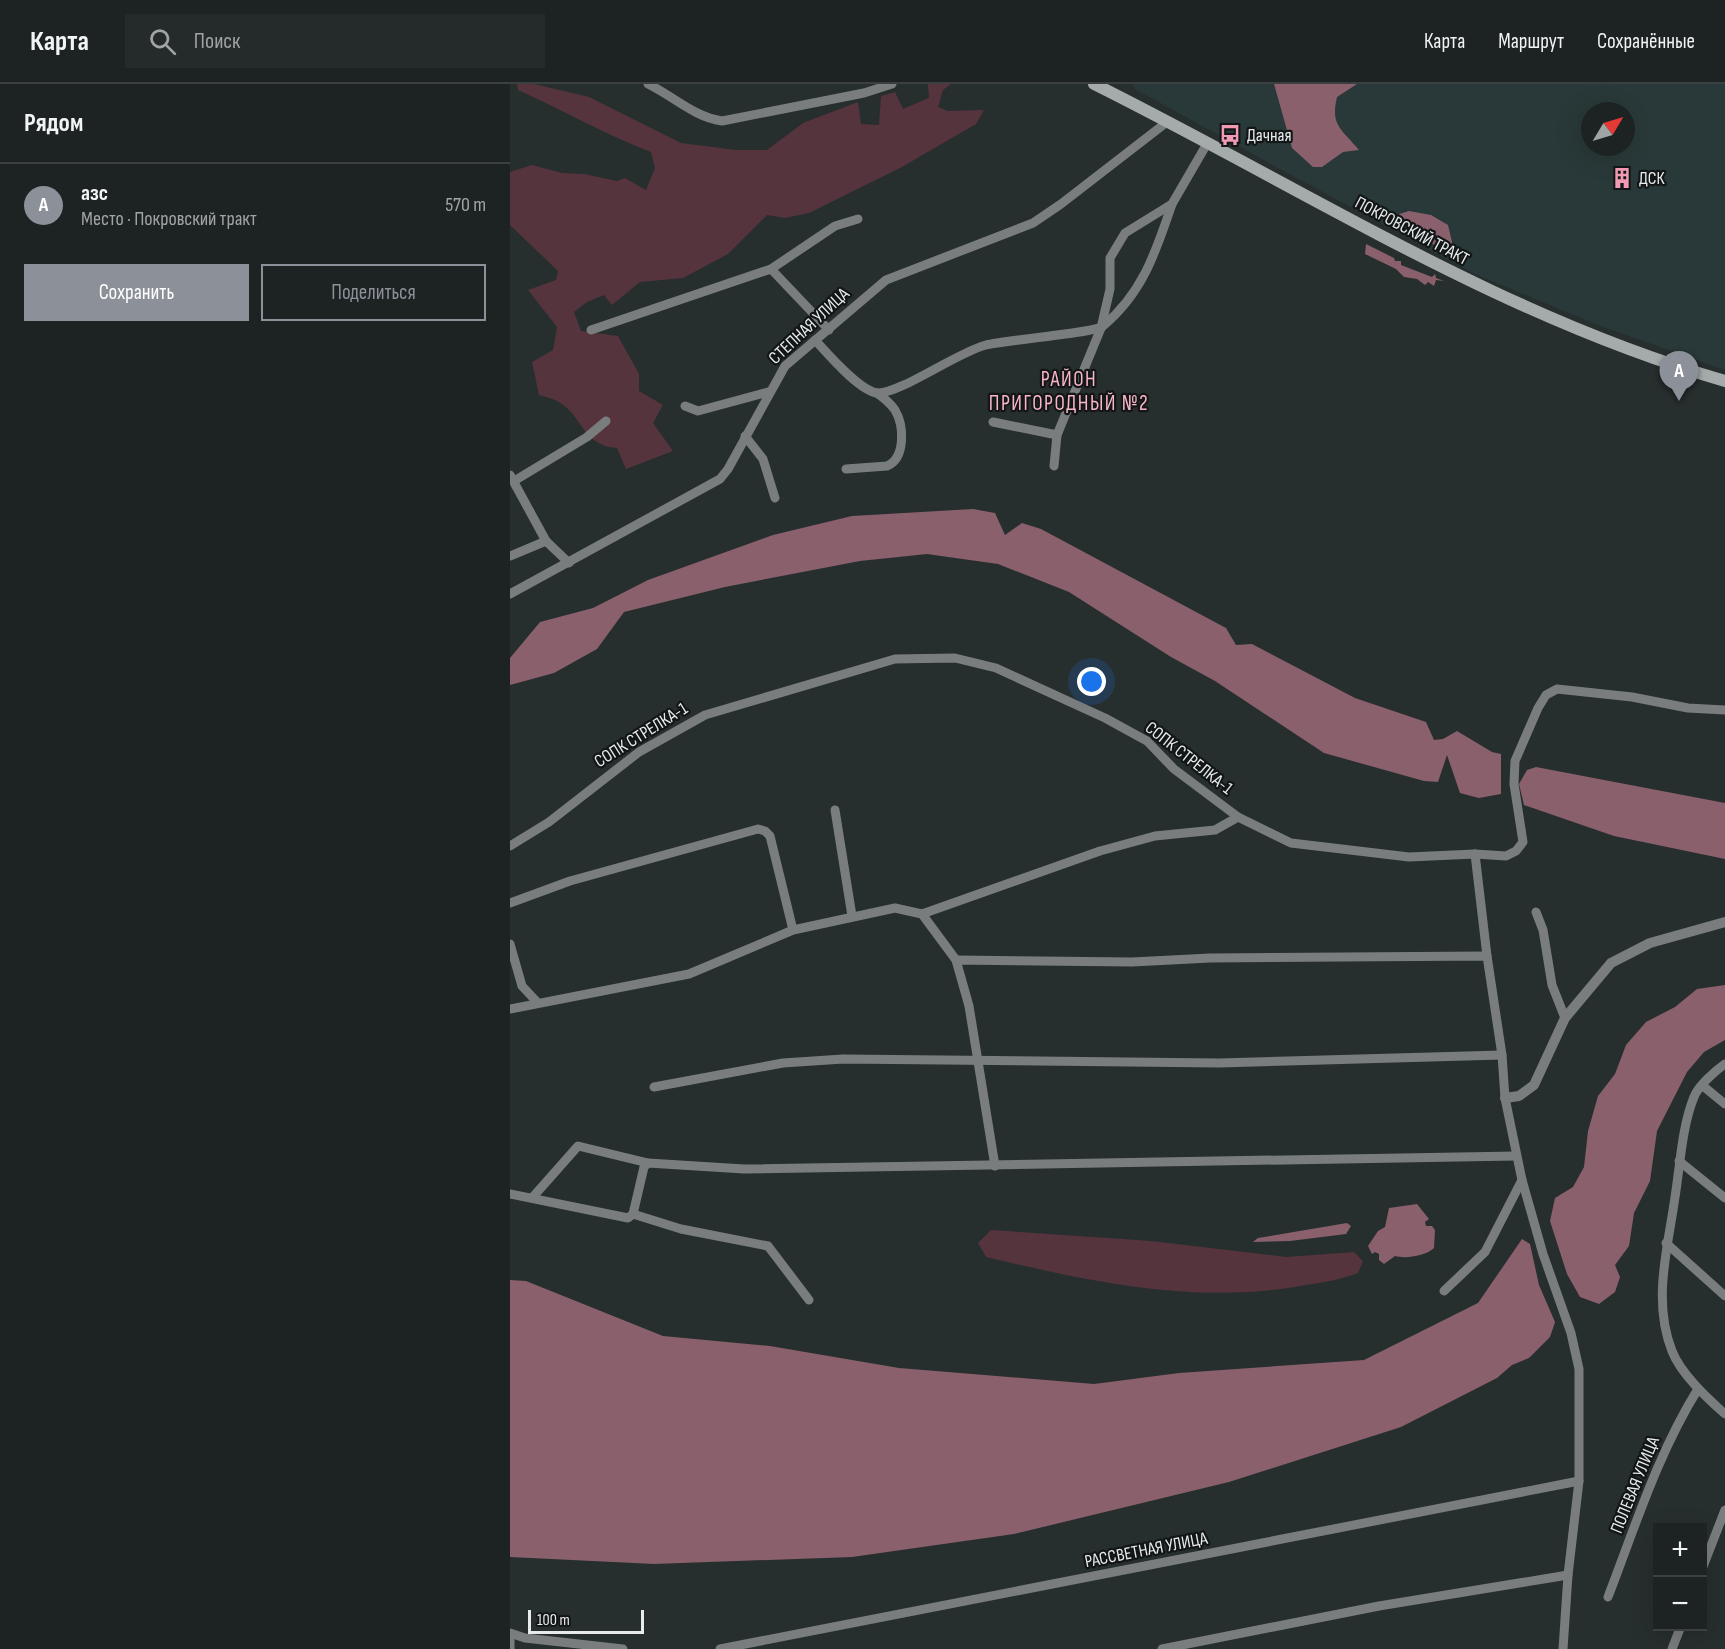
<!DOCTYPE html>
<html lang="ru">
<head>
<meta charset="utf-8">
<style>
	body { margin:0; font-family:"Sofia Sans Condensed",sans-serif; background:#252a2a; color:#f1f3f6 }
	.controls { position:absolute; right:18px; bottom:18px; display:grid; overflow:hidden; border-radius:0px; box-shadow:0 6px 24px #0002 }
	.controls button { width:54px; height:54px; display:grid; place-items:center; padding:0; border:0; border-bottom:2px solid #3b3f40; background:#1d2222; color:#f1f3f6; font:30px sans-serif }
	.compass { position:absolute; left:1071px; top:18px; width:54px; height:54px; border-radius:50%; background:#1d2222; box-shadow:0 6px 24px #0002; rotate:52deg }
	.scale { position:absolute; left:18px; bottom:15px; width:116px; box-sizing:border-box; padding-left:6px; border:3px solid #e7ebeb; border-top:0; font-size:16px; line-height:21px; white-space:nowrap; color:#e7ebeb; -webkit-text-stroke:4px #131616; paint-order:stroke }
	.you { position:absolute; left:582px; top:598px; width:21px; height:21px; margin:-15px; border:4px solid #fff; border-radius:50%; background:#1a73e8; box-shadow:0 0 0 9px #1a73e833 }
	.badge { display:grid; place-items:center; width:39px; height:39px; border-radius:50%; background:#8c9099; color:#fff; font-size:20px; font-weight:700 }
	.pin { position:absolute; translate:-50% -50px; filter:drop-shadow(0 2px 3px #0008) }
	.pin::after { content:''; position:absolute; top:32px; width:21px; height:18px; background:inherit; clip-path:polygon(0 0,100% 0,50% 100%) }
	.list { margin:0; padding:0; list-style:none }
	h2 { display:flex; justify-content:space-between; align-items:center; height:78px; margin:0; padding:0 24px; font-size:26px }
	h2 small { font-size:20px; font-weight:400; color:#a0a4a5 }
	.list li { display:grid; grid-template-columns:39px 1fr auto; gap:18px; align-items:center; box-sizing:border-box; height:84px; padding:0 24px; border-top:2px solid #3b3f40 }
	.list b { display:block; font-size:22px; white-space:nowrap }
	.list p { margin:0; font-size:20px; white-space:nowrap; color:#a0a4a5 }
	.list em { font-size:20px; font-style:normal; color:#a0a4a5 }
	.actions { display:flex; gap:12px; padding:18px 24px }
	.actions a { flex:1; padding:14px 0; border:2px solid #8c9099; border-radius:0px; text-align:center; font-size:21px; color:#8c9099 }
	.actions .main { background:#8c9099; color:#fff }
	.icon { flex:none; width:33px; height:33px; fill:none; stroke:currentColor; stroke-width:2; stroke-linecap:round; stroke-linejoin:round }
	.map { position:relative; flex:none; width:1215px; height:1565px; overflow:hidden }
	header { display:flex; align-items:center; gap:36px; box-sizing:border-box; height:84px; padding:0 30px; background:#1d2222; border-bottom:2px solid #3b3f40 }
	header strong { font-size:28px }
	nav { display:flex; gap:33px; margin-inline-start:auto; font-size:21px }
	.search { width:420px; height:54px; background:#252a2a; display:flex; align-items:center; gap:15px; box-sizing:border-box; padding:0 21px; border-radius:0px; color:#a0a4a5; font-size:22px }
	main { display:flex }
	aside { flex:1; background:#1d2222 }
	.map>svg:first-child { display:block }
</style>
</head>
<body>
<header>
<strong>Карта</strong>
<div class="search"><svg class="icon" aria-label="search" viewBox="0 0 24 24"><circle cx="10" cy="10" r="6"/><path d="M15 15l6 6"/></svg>Поиск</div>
<nav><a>Карта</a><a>Маршрут</a><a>Сохранённые</a></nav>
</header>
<main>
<aside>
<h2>Рядом<small></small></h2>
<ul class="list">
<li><span class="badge">A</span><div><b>азс</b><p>Место · Покровский тракт</p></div><em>570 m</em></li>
</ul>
<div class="actions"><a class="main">Сохранить</a><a>Поделиться</a></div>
</aside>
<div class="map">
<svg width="1215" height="1565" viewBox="0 0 1215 1565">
	<rect width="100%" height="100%" fill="#272e2e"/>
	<path fill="#293838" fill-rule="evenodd" d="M623 0H1215V286L1088 241 965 190 772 86 625 5ZM1080 27H1116V63H1080Z"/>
	<g fill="#55343e">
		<path d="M7 0H24L79 13 171 59 226 66H257L293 39 348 18 351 40 369 41 371 12 385 8 393 25 419 14 418 0H441L433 6 428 23 438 27 474 26 466 40 392 83 299 129 275 134 257 131 218 170 173 194 130 198 102 221 94 211 77 218 64 228 71 247 108 252 129 290V307L153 321 143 339 163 367 116 385 107 364C70 361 74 331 47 317 42 314 35 313 29 311L22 278 43 266 47 243 18 206 46 196 48 187 0 141V88L22 81 52 89 74 90 107 97 115 94 136 106 145 84 141 68C96 51 53 26 8 6Z"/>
		<path d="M481 1146 641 1157 776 1173 844 1168 853 1177 848 1189C827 1197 807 1199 785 1203 680 1220 578 1197 476 1173L468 1159Z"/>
	</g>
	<g fill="#89606c">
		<path d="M764 0H847L827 13C820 42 832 45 849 66L833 68 812 83H803L782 64Z"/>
		<polygon points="899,127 921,131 938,141 942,158 939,168 890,144 883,132"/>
		<polygon points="856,160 884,174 885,177 891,177 891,181 922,193 925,190 926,194 934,197 926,196 924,202 918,198 915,201 907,195 894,193 886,185 855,170"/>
		<polygon points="463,425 485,429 495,451 512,439 531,445 716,544 726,561 742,560 845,614 916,638 924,656 933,655 947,647 982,668 991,670 991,710 969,714 950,709 937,671 928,698 914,697 814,669 705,597 661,573 559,508 488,480 417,470 350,477 215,503 114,528 87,565 44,589 0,601 0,574 30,538 83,524 138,496 263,451 342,432"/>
		<polygon points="1026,683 1215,719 1215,775 1104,752 1014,721 1009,700 1017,686"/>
		<polygon points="1215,901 1215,956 1194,968 1177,988 1147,1047 1140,1097 1124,1129 1119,1162 1105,1181 1110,1193 1105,1208 1089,1220 1070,1213 1057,1190 1040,1137 1045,1114 1063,1103 1074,1083 1078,1047 1088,1012 1105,990 1116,961 1136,938 1165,923 1187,905"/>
		<path d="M907 1120 919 1135 915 1138 916 1142H922L925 1146 924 1164C916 1172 895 1175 885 1172L874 1180 869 1176V1170L865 1168 862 1170 858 1162 868 1147 875 1143 879 1124Z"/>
		<polygon points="837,1139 841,1142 836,1150 780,1157 743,1158 748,1154"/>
		<polygon points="1012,1155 1020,1160 1029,1201 1045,1238 1040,1253 1019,1274 1002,1281 987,1294 891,1343 719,1398 504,1450 342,1473 144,1480 0,1473 0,1196 16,1197 153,1252 260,1262 389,1284 584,1300 669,1289 854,1276 968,1219"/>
	</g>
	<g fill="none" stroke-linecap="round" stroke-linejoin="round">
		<g stroke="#7a7d7d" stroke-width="9">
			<path d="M138 0C163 12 184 33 212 37L354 9 382 0"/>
			<polyline points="261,185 325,142 348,135"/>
			<polyline points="81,246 261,185 319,246"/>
			<path d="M305 256C317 269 350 308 368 309 391 309 448 268 476 261 496 256 585 249 593 242 633 209 646 167 662 120"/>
			<polyline points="175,322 188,327 258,308"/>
			<polyline points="483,338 547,351"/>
			<polyline points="235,352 253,375 265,414"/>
			<polyline points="544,382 547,351 591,244 600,205 600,174 615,149 662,120 698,58"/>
			<path d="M336 385 377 382C396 374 394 341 385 326 380 319 374 314 367 309"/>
			<polyline points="0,391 36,457 59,479"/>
			<polyline points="4,397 77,353 96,337"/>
			<polyline points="0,472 36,457"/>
			<polyline points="0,510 210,395 218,385 275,282 376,196 523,139 551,120 657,38"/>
			<polyline points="325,726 342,832"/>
			<polyline points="0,762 39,738 129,668 195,631 385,575 445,574 486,584 595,634 637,657 664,685 728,733 781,759 899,773 965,770 996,772 1006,767 1013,758 1004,700 1005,677 1028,624 1036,611 1047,605 1122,613 1178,624 1215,626"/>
			<polyline points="965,770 977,872"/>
			<polyline points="0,819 60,797 248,745 255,747 260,752 283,846"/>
			<polyline points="1026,828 1033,846 1042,901 1055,934"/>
			<polyline points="412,830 590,767 645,752 705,746 728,733"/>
			<polyline points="0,860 12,902 27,918"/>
			<polyline points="0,925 179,890 283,846 385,824 412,830 446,876"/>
			<path d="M1215 980C1205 987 1188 1002 1184 1013 1172 1042 1170 1082 1165 1113 1158 1164 1142 1216 1162 1267 1171 1290 1197 1314 1215 1330"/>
			<polyline points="1193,1002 1215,1020"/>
			<polyline points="144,1003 273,979 333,975 709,979 992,971"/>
			<polyline points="1169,1077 1215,1114"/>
			<polyline points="485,1082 459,922 446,876 622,878 700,874 977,872 992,971 995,1014 1012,1096 1033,1170 1061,1249 1069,1285 1069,1397 1058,1491 1053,1565"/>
			<polyline points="0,1110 118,1134 123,1130 134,1083 138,1079 234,1085 1006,1072"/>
			<polyline points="22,1114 68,1062 138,1079"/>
			<polyline points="123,1130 171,1145 258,1162 299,1216"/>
			<polyline points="1156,1159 1215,1212"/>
			<polyline points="934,1207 975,1168 1012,1096"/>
			<polyline points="1192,1485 1215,1426"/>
			<path d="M1098 1513C1125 1443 1148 1369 1188 1305"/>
			<polyline points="0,1549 15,1554 113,1565"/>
			<polyline points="0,1565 0,1550"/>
			<polyline points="210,1565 1069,1397"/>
			<polyline points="652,1565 869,1522 1058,1491"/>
			<polyline points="1162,1565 1171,1542"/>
		</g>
		<polyline stroke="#7a7d7d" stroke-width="10" points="995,1014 1009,1012 1024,1001 1055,934 1101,879 1140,859 1215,838"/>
		<path stroke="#a5abab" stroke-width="12" d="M584 0C793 104 989 232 1215 297"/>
	</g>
	<defs>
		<symbol id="bus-bare" viewBox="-9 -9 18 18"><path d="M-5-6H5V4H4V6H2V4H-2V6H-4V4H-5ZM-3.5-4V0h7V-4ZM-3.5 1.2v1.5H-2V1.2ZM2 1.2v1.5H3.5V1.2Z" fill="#f19ab3" stroke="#131616" stroke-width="2.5" paint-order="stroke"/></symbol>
		<symbol id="building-bare" viewBox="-9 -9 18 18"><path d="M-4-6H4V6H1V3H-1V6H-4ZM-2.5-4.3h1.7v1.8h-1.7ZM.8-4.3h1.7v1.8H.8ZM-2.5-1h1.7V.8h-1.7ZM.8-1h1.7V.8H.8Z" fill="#f19ab3" stroke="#131616" stroke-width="2.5" paint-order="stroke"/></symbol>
	</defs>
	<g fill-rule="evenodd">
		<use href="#bus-bare" x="705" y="36" width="30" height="30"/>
		<use href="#building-bare" x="1097" y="79" width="30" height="30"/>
	</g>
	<g text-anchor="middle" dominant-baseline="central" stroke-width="4.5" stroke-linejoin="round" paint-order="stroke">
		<g font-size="18" fill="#e7ebeb" stroke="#131616" text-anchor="start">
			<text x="737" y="51">Дачная</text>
			<text x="1129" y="94">ДСК</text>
		</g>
		<g font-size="18" fill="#e7ebeb" stroke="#131616">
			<text transform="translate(902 147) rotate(28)">ПОКРОВСКИЙ ТРАКТ</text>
			<text transform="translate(299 242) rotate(-43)">СТЕПНАЯ УЛИЦА</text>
			<text transform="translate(131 651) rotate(-32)">СОПК СТРЕЛКА-1</text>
			<text transform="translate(679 674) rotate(38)">СОПК СТРЕЛКА-1</text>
			<text transform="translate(1125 1401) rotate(-68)">ПОЛЕВАЯ УЛИЦА</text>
			<text transform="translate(636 1466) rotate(-11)">РАССВЕТНАЯ УЛИЦА</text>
		</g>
		<g font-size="21" letter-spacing="1.5" fill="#f8b6c8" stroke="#131616">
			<text x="559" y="295">РАЙОН<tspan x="559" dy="24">ПРИГОРОДНЫЙ №2</tspan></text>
		</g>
	</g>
</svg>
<div class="controls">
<button>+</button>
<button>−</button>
</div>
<svg class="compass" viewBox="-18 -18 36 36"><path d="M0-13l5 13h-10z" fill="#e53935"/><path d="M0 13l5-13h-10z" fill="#a0a4a5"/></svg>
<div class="scale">100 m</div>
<div class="you"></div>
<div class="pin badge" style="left:1169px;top:317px">A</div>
</div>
</main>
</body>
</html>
